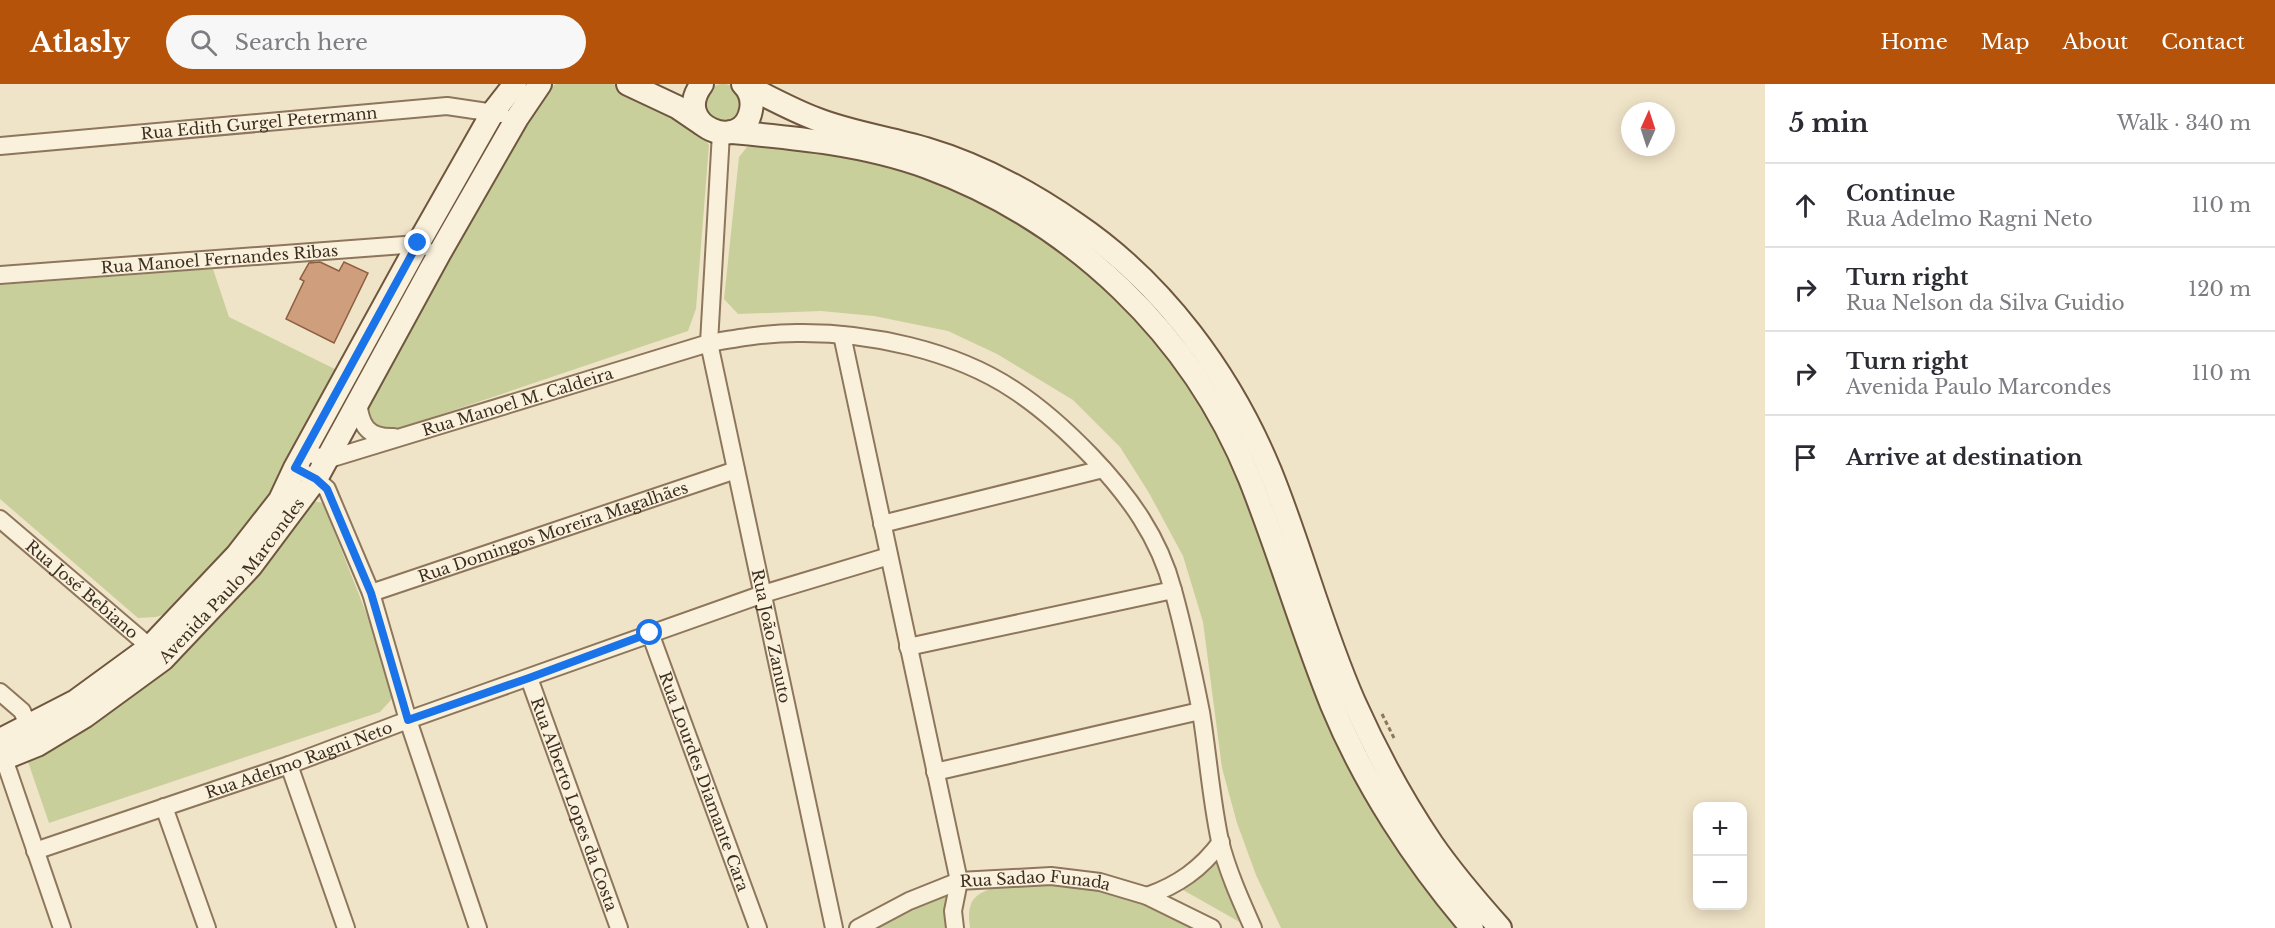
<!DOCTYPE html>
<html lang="en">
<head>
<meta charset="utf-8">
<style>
	body { margin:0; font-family:"Libre Baskerville",serif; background:#f7f7f7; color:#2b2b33 }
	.controls { position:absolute; right:18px; bottom:18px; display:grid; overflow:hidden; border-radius:12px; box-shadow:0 3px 15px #0003 }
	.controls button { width:54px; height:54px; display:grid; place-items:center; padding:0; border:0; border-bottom:2px solid #e1e1e2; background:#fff; color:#2b2b33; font:30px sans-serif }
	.compass { position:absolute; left:1621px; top:18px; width:54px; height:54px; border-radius:50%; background:#fff; box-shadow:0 3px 15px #0003; rotate:3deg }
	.stop { position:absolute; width:18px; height:18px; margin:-14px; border:4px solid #1a73e8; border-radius:50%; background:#fff }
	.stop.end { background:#1a73e8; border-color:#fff; box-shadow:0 2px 6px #0008 }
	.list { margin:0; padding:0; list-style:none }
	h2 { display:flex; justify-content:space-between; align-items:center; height:78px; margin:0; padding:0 24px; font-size:26px }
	h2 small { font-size:20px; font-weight:400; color:#7c7c81 }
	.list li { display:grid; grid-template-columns:39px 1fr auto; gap:18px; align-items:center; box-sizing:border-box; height:84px; padding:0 24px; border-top:2px solid #e1e1e2 }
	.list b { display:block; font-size:22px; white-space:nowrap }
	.list p { margin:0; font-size:20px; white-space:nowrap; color:#7c7c81 }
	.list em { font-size:20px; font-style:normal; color:#7c7c81 }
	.icon { flex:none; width:33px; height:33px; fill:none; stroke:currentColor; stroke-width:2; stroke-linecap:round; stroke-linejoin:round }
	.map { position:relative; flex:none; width:1765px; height:844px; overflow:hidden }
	header { display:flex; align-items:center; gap:36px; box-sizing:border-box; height:84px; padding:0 30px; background:#b45309; color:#fff }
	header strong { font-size:28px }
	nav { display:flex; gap:33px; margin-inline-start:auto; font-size:21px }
	.search { width:420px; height:54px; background:#f7f7f7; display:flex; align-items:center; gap:15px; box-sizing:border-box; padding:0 21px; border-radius:33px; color:#7c7c81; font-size:22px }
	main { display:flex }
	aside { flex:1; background:#fff }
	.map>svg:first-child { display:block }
</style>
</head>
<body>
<header>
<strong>Atlasly</strong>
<div class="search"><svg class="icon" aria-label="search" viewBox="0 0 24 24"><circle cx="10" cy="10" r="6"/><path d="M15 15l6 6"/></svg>Search here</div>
<nav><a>Home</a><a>Map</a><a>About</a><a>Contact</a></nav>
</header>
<main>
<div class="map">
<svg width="1765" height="844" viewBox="0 0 1765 844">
	<rect width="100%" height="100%" fill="#f0e4c8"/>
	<g fill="#c9cf9b">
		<circle cx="723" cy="18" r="18"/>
		<polygon points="556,0 613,0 654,18 697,43 709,61 696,225 688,247 401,344 384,345 372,337 368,321 547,4"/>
		<polygon points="772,58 845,69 919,90 990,121 1059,164 1121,214 1220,340 1464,844 1281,844 1256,791 1237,739 1222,684 1203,538 1183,472 1149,409 1120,363 1073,316 997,270 948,247 874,232 821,227 738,230 724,215 739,73 747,63"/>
		<polygon points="213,185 229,233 341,288 275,404 251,436 171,528 156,533 138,534 0,415 0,201"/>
		<polygon points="313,417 323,419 393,597 391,616 380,628 49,739 27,675"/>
		<polygon points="1217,773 1243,840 1183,806 1186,800"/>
		<path d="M1059 797 1139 812 1202 844H970C969 836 968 828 971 820 980 797 1038 798 1059 797Z"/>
		<polygon points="951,806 948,844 870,844"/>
	</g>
	<polygon fill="#cf9f7d" stroke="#8d5f41" stroke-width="1.5" points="320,178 339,187 344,178 368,189 334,259 286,235 304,197 300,195 309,179"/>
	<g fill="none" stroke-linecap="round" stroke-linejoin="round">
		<defs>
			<g id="street">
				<path id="s1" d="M721 49 709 259 834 844"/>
				<path id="s2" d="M0 62 447 22 501 30"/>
				<path id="s3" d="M0 191 418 160 424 163"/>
				<polyline points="842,251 959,797 953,827 955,844"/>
				<path d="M358 316C360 341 367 354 394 353"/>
				<path id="s4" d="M304 367 326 376 709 259C738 254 767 249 797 249 868 248 954 266 1014 306 1043 325 1068 348 1092 373 1129 412 1159 453 1173 506 1184 546 1193 588 1201 628 1208 671 1211 715 1220 757 1227 786 1241 817 1253 844"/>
				<polyline points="295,384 316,395 327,405 371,509 408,636 478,844"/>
				<path id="s5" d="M0 435 157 569"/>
				<polyline points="882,440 1103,385"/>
				<path id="s6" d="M371 509 736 386"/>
				<path id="s7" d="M650 549 758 844"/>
				<polyline points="908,563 1173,506"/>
				<path id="s8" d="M529 594 619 844"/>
				<polyline points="0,608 22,627 33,652"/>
				<polyline points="0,663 62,844"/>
				<polyline points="289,681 346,844"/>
				<polyline points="935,688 1200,627"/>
				<polyline points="164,723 207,844"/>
				<path id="s9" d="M35 767 289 681 408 636 763 510 889 472"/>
				<path d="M1147 812C1178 801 1201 785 1221 758"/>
				<path id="s10" d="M858 844 909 817 959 797 1051 792 1100 798 1147 812 1212 844"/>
			</g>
			<g id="secondary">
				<polyline points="628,0 677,23 702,40"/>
				<path d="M702 0C670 42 743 71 751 26 753 16 750 7 743 0"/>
				<path d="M746 2C769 13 792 26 816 35 851 49 890 54 926 65 980 81 1030 108 1076 140 1163 199 1230 290 1270 387 1301 463 1321 543 1354 618 1375 665 1403 717 1432 760 1452 789 1476 817 1500 844"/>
				<path d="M731 48C797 54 864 60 927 83 1073 137 1192 251 1250 395 1280 470 1302 547 1332 621 1365 701 1416 779 1472 844"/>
				<polyline points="0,656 76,617 150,563 237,471 280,416 295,384 418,160 493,28 515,0"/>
				<path id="s11" d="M0 676 37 661 85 632 163 575 251 482 316 395 439 170 517 34 540 0"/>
			</g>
		</defs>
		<use href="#street" stroke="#8d765c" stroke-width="20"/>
		<use href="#secondary" stroke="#6f573f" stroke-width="26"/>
		<polyline stroke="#8d765c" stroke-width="3" stroke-dasharray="4.5 3" stroke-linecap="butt" points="1382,630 1394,654"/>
		<use href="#street" stroke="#faf1dc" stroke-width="16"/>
		<use href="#secondary" stroke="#faf1dc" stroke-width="22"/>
	</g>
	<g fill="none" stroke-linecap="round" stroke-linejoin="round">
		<polyline stroke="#1a73e8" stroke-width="8" points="418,159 295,384 316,395 327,405 371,509 408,636 529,594 650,549"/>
	</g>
	<g text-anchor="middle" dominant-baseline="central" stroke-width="5" stroke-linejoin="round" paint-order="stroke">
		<g font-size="16" fill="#3d2e20" stroke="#f7eed8">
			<text stroke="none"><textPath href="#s2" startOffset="260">Rua Edith Gurgel Petermann</textPath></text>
			<text stroke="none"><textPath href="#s3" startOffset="220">Rua Manoel Fernandes Ribas</textPath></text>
			<text stroke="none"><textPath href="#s4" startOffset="224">Rua Manoel M. Caldeira</textPath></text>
			<text stroke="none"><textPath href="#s6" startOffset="192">Rua Domingos Moreira Magalhães</textPath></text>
			<text stroke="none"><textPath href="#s11" startOffset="297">Avenida Paulo Marcondes</textPath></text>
			<text stroke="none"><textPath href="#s5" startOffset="108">Rua José Bebiano</textPath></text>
			<text stroke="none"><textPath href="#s1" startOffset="510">Rua João Zanuto</textPath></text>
			<text stroke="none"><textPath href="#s9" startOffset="279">Rua Adelmo Ragni Neto</textPath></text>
			<text stroke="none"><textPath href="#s7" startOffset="158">Rua Lourdes Diamante Cara</textPath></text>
			<text stroke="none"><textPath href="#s8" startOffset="134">Rua Alberto Lopes da Costa</textPath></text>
			<text stroke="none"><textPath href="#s10" startOffset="188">Rua Sadao Funada</textPath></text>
		</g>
	</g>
</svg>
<div class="controls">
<button>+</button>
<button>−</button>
</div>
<svg class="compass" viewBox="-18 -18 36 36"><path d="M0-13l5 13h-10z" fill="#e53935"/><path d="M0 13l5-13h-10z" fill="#7c7c81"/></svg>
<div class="stop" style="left:650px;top:549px"></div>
<div class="stop end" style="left:418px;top:159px"></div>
</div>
<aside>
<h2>5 min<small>Walk · 340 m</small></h2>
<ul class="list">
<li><svg class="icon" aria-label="ahead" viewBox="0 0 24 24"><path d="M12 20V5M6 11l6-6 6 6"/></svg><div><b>Continue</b><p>Rua Adelmo Ragni Neto</p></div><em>110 m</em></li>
<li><svg class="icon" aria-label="right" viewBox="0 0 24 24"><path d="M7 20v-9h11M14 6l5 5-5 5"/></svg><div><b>Turn right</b><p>Rua Nelson da Silva Guidio</p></div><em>120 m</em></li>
<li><svg class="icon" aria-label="right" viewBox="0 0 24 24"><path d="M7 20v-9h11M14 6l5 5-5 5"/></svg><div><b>Turn right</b><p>Avenida Paulo Marcondes</p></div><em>110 m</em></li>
<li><svg class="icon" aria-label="arrive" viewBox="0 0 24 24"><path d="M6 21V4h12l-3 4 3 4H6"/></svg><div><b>Arrive at destination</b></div></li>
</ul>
</aside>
</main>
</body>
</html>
